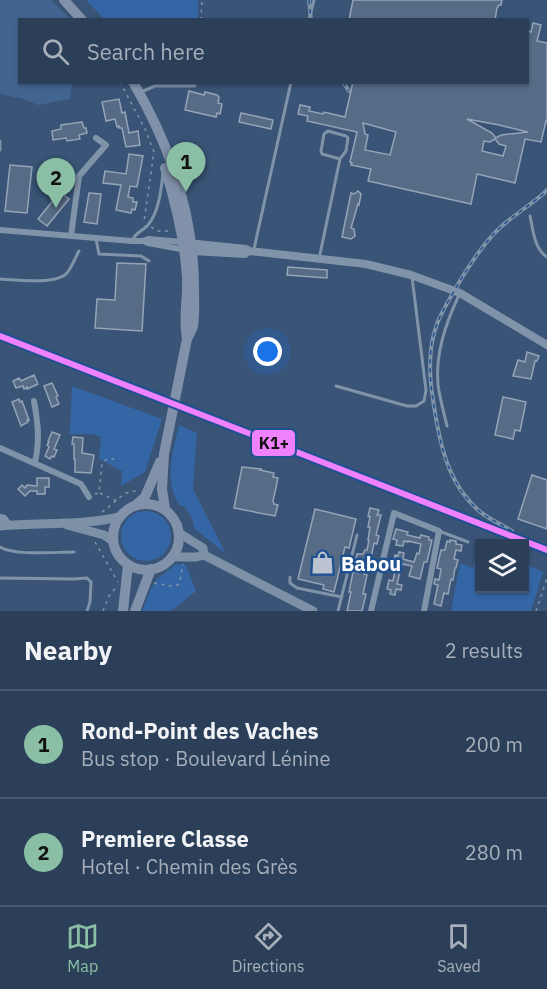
<!DOCTYPE html>
<html lang="en">
<head>
<meta charset="utf-8">
<style>
	body { margin:0; font-family:"IBM Plex Sans",sans-serif; background:#374a61; color:#f1f3f6 }
	.controls { position:absolute; right:18px; bottom:18px; display:grid; overflow:hidden; border-radius:0px; box-shadow:0 2px 4px #0004 }
	.controls button { width:54px; height:54px; display:grid; place-items:center; padding:0; border:0; border-bottom:2px solid #47586e; background:#2b3f58; color:#f1f3f6; font:30px sans-serif }
	.you { position:absolute; left:268px; top:352px; width:21px; height:21px; margin:-15px; border:4px solid #fff; border-radius:50%; background:#1a73e8; box-shadow:0 0 0 9px #1a73e833 }
	.badge { display:grid; place-items:center; width:39px; height:39px; border-radius:50%; background:#8abfa5; color:#111; font-size:20px; font-weight:700 }
	.pin { position:absolute; translate:-50% -50px; filter:drop-shadow(0 2px 3px #0008) }
	.pin::after { content:''; position:absolute; top:32px; width:21px; height:18px; background:inherit; clip-path:polygon(0 0,100% 0,50% 100%) }
	.list { margin:0; padding:0; list-style:none }
	h2 { display:flex; justify-content:space-between; align-items:center; height:78px; margin:0; padding:0 24px; font-size:26px }
	h2 small { font-size:20px; font-weight:400; color:#a6afba }
	.list li { display:grid; grid-template-columns:39px 1fr auto; gap:18px; align-items:center; box-sizing:border-box; height:108px; padding:0 24px; border-top:2px solid #47586e }
	.list b { display:block; font-size:22px; white-space:nowrap }
	.list p { margin:0; font-size:20px; white-space:nowrap; color:#a6afba }
	.list em { font-size:20px; font-style:normal; color:#a6afba }
	.icon { flex:none; width:33px; height:33px; fill:none; stroke:currentColor; stroke-width:2; stroke-linecap:round; stroke-linejoin:round }
	.map { position:relative; flex:none; width:547px; height:611px; overflow:hidden }
	.search { position:absolute; background:#2b3f58; box-shadow:0 2px 4px #0004; left:18px; right:18px; top:18px; height:66px; display:flex; align-items:center; gap:15px; box-sizing:border-box; padding:0 21px; border-radius:0px; color:#a6afba; font-size:22px }
	.sheet { height:294px; background:#2b3f58 }
	nav { display:flex; justify-content:space-around; align-items:center; box-sizing:border-box; height:84px; border-top:2px solid #47586e; background:#2b3f58; font-size:16px; color:#a6afba }
	nav a { display:grid; justify-items:center; gap:3px }
	nav .on { color:#8abfa5 }
	.map>svg:first-child { display:block }
</style>
</head>
<body>
<div class="map">
<svg width="547" height="611" viewBox="0 0 547 611">
	<rect width="100%" height="100%" fill="#395476"/>
	<g fill="#3466a6">
		<polygon points="86,0 198,0 198,19 104,19"/>
		<polygon points="72,386 162,419 145,472 121,486 122,471 99,459 101,437 92,434 70,434"/>
		<path d="M179 425 197 433 193 489 226 554 194 528 192 518 184 506H180C163 481 173 451 179 425Z"/>
		<circle cx="146" cy="536" r="25"/>
		<polygon points="479,548 480,588 524,588 525,564 543,572 531,611 451,611 460,563 473,568"/>
		<polygon points="176,564 186,565 196,591 171,611 142,611 151,589 157,579"/>
	</g>
	<polygon fill="#426491" points="0,0 51,0 70,19 20,20 20,82 72,83 70,99 38,105 24,99 0,94"/>
	<g fill="#556b86" stroke="#95a4b7" stroke-width="1.5" fill-rule="evenodd">
		<polygon points="353,0 502,0 501,5 499,5 497,8 495,20 349,20"/>
		<path d="M533 23 541 25 537 41 547 43V123L546 121 541 142 525 139 515 183 477 174 471 204 368 181 371 169 351 165 352 163 350 162 357 132 307 121 308 116 298 114 300 105 310 107 309 111 323 114 324 112 345 117 353 82H528V31L531 32ZM467 119 499 125 528 132 501 135 496 138 492 133ZM363 123 396 132 390 155 365 150 368 135 365 134ZM495 139 499 144 506 146 503 156 482 151 484 141 490 142Z"/>
		<polygon points="189,91 204,95 205,92 217,95 219,97 218,103 222,104 220,114 217,113 216,117 185,110"/>
		<polygon points="119,99 122,113 125,112 129,133 138,131 140,145 126,147 122,128 119,128 119,126 117,127 115,119 106,121 102,102"/>
		<polygon points="241,113 273,120 271,129 239,122"/>
		<polygon points="82,122 84,128 86,128 87,133 79,135 80,139 67,141 66,138 53,140 52,131 61,129 61,125"/>
		<polygon points="129,154 143,156 137,187 130,186 128,197 133,198 133,202 137,202 135,210 132,209 131,213 116,210 121,185 103,183 105,171 126,174"/>
		<polygon points="10,165 32,167 27,213 5,211"/>
		<polygon points="358,191 361,194 359,205 358,204 351,228 354,229 355,236 351,239 342,237 351,193 354,194"/>
		<polygon points="60,192 69,199 47,226 38,219"/>
		<polygon points="89,193 101,194 97,224 84,222"/>
		<polygon points="117,263 146,264 142,331 95,328 97,299 115,300"/>
		<polygon points="288,267 327,270 327,278 287,275"/>
		<polygon points="527,352 539,356 537,361 535,361 531,379 513,376 518,360 525,362"/>
		<polygon points="34,375 38,384 27,389 27,387 24,389 23,386 16,388 13,381 19,378 21,381"/>
		<polygon points="52,383 58,396 56,397 59,404 52,407 44,386"/>
		<polygon points="503,397 526,402 520,431 515,430 513,439 495,435"/>
		<polygon points="19,399 20,402 22,401 29,420 27,420 28,422 21,426 12,402"/>
		<polygon points="52,432 60,435 54,449 57,450 54,457 52,456 50,459 45,456 49,447 47,445 49,442 48,441"/>
		<polygon points="73,437 83,438 82,453 94,455 91,473 75,472 75,459 74,459 74,444 72,444"/>
		<polygon points="242,467 261,469 260,470 274,473 273,477 278,478 273,501 274,504 278,505 275,516 234,508"/>
		<polygon points="532,475 547,480 547,529 518,519"/>
		<polygon points="37,478 49,478 49,487 45,487 45,494 37,494 37,491 30,491 25,496 18,489 22,485 25,488 27,485 37,486"/>
		<polygon points="370,508 379,510 377,515 381,515 376,535 379,536 377,544 374,543 370,563 367,563 364,574 367,575 363,594 366,594 362,611 347,611 351,592 349,592 353,572 358,573 361,561 356,559 357,554 363,554 365,550 367,550 369,540 368,540 370,527 368,527 370,517 368,516"/>
		<polygon points="315,509 356,519 349,548 345,547 334,592 323,589 324,585 298,579"/>
		<polygon points="396,529 408,532 407,535 420,538 421,535 429,537 429,540 432,540 427,562 424,562 420,579 409,576 412,566 402,564 397,584 402,585 401,590 396,589 395,595 390,594 391,590 387,589 389,580 393,581 396,564 393,564 395,555 398,556 399,552 404,553 403,559 414,562 417,553 419,554 421,544 408,541 408,542 404,541 403,546 396,545 397,540 393,539"/>
		<polygon points="450,540 456,541 456,544 462,545 461,551 456,550 454,559 458,560 456,568 455,568 453,580 451,579 448,594 444,593 441,606 434,604 438,585 434,584 435,579 439,580 440,575 441,569 437,568 441,550 445,550 447,541 450,542"/>
	</g>
	<g fill="none" stroke-linecap="round" stroke-linejoin="round">
		<g stroke="#8094a9" stroke-width="1.5" stroke-dasharray="3 4.5" stroke-linecap="butt">
			<polyline points="201,20 202,0"/>
			<polyline points="120,82 145,129 154,152 144,221 145,222"/>
			<polyline points="151,227 158,231 172,231"/>
			<polyline points="100,493 117,501"/>
			<polyline points="95,494 99,493 102,463 107,459 119,459"/>
			<path d="M102 512C114 505 122 490 137 491"/>
			<polyline points="95,542 118,582"/>
			<polyline points="154,583 171,586 178,585 180,581 183,564"/>
			<polyline points="103,611 109,596 117,586"/>
			<polyline points="536,611 547,578"/>
		</g>
		<g stroke="#8094a9" stroke-width="3">
			<polyline points="309,20 314,0"/>
			<polyline points="141,92 155,86 195,86"/>
			<polyline points="0,141 0,150"/>
			<path d="M530 216C533 229 534 249 547 257"/>
			<polyline points="96,239 99,254 141,256 149,261"/>
			<path d="M132 241C135 232 143 231 148 225 159 212 161 190 163 174"/>
			<polyline points="254,249 291,82"/>
			<polyline points="319,259 340,159 346,151 348,138 346,136 328,131 324,134 321,151 322,154 340,159"/>
			<path d="M0 279C16 280 56 285 67 273 72 267 75 258 79 251"/>
			<polyline points="336,386 407,406 416,406 424,401 426,390 412,277"/>
			<path d="M447 426C444 413 440 399 438 385 435 353 446 323 459 295"/>
			<polyline points="439,531 468,542"/>
			<path d="M0 547C15 556 55 552 74 552"/>
			<polyline points="290,577 290,583 297,588 342,597"/>
			<polyline points="0,578 73,579 87,578 91,582 90,602 87,611"/>
			<polyline points="338,611 357,535"/>
		</g>
		<g stroke="#8094a9" stroke-width="6">
			<polyline points="0,230 132,241 143,241 148,239 183,242"/>
			<polyline points="71,236 79,176 106,145 96,138"/>
			<polyline points="143,241 148,243 186,250"/>
			<path d="M34 401C38 424 40 440 35 462"/>
			<polyline points="0,448 81,484 89,497"/>
			<polyline points="371,611 394,513 439,531 424,611"/>
		</g>
		<g stroke="#8094a9" stroke-width="8">
			<polyline points="187,243 246,249 250,251 366,264 411,275 460,293 547,345"/>
			<polyline points="192,251 245,254 248,252"/>
			<polyline points="0,518 4,519 8,525"/>
		</g>
		<g stroke="#7c90a6" stroke-width="9">
			<polyline points="67,525 104,535 113,541"/>
			<path d="M0 526C40 522 80 526 119 517"/>
			<polyline points="179,533 203,548 204,555"/>
			<polyline points="172,557 196,557 204,555 313,611"/>
		</g>
		<g stroke="#8091a9" stroke-width="10">
			<polyline points="64,0 82,20"/>
			<path d="M133 82C170 145 194 216 194 289 194 301 195 315 193 326 192 330 189 335 187 339L164 454 162 489 165 509"/>
			<path d="M165 168C176 204 185 241 187 278 188 298 183 319 187 339"/>
			<circle cx="146" cy="537" r="33"/>
			<polyline points="136,505 145,497 160,462"/>
		</g>
		<g stroke="#8092a9" stroke-width="10">
			<polyline points="123,611 128,565"/>
			<polyline points="135,611 151,569"/>
		</g>
		<defs>
			<g id="rail">
				<polyline points="309,0 311,20"/>
				<polyline points="343,82 349,91"/>
				<path d="M512 531C501 524 486 518 477 509 452 486 443 456 437 424 431 391 425 356 437 324 443 308 453 294 461 279 473 260 486 240 503 225 516 214 530 205 543 194L547 190"/>
			</g>
		</defs>
		<use href="#rail" stroke="#8093a9" stroke-width="4"/>
		<use href="#rail" stroke="#1f5090" stroke-width="1.5" stroke-dasharray="4.5" stroke-linecap="butt"/>
		<defs>
			<polyline id="rail-1" points="0,336 547,550"/>
		</defs>
		<use href="#rail-1" stroke="#1f5090" stroke-width="10"/>
		<use href="#rail-1" stroke="#ef82fc" stroke-width="6"/>
	</g>
	<defs>
		<symbol id="shop-bare" viewBox="-9 -9 18 18"><path d="M-5-2.5h2.3a2.7 3.5 0 0 1 5.4 0H5L5.5 6h-11ZM-1.5-2.5h3a1.5 2.3 0 0 0-3 0Z" fill="#bac3cf" stroke="#1f5090" stroke-width="2.5" paint-order="stroke"/></symbol>
	</defs>
	<g fill-rule="evenodd">
		<use href="#shop-bare" x="306" y="546" width="33" height="33"/>
	</g>
	<g text-anchor="middle" dominant-baseline="central" stroke-width="5" stroke-linejoin="round" paint-order="stroke">
		<g font-size="20" font-weight="bold" fill="#fff" stroke="#1f5090" text-anchor="start">
			<text x="341" y="563">Babou</text>
		</g>
	</g>
	<rect stroke="#1f5090" stroke-width="2" x="251" y="429" width="45" height="28" rx="6" fill="#ef82fc"/>
	<g font-size="16" text-anchor="middle" font-weight="bold" fill="#111">
		<text x="274" y="449">K1+</text>
	</g>
</svg>
<div class="controls">
<button><svg class="icon" aria-label="layers" viewBox="0 0 24 24"><path d="M12 4l9 5-9 5-9-5zM3 14l9 5 9-5"/></svg></button>
</div>
<div class="you"></div>
<div class="pin badge" style="left:186px;top:192px">1</div>
<div class="pin badge" style="left:56px;top:208px">2</div>
<div class="search"><svg class="icon" aria-label="search" viewBox="0 0 24 24"><circle cx="10" cy="10" r="6"/><path d="M15 15l6 6"/></svg>Search here</div>
</div>
<section class="sheet">
<h2>Nearby<small>2 results</small></h2>
<ul class="list">
<li><span class="badge">1</span><div><b>Rond-Point des Vaches</b><p>Bus stop · Boulevard Lénine</p></div><em>200 m</em></li>
<li><span class="badge">2</span><div><b>Premiere Classe</b><p>Hotel · Chemin des Grès</p></div><em>280 m</em></li>
</ul>
</section>
<nav>
<a class="on"><svg class="icon" aria-label="map" viewBox="0 0 24 24"><path d="M3 6l6-2 6 2 6-2v14l-6 2-6-2-6 2zM9 4v14M15 6v14"/></svg>Map</a>
<a><svg class="icon" aria-label="directions" viewBox="0 0 24 24"><path d="M12 3l9 9-9 9-9-9zM9 14v-3h6M13 9l2 2-2 2"/></svg>Directions</a>
<a><svg class="icon" aria-label="saved" viewBox="0 0 24 24"><path d="M7 4h10v16l-5-4-5 4z"/></svg>Saved</a>
</nav>
</body>
</html>
